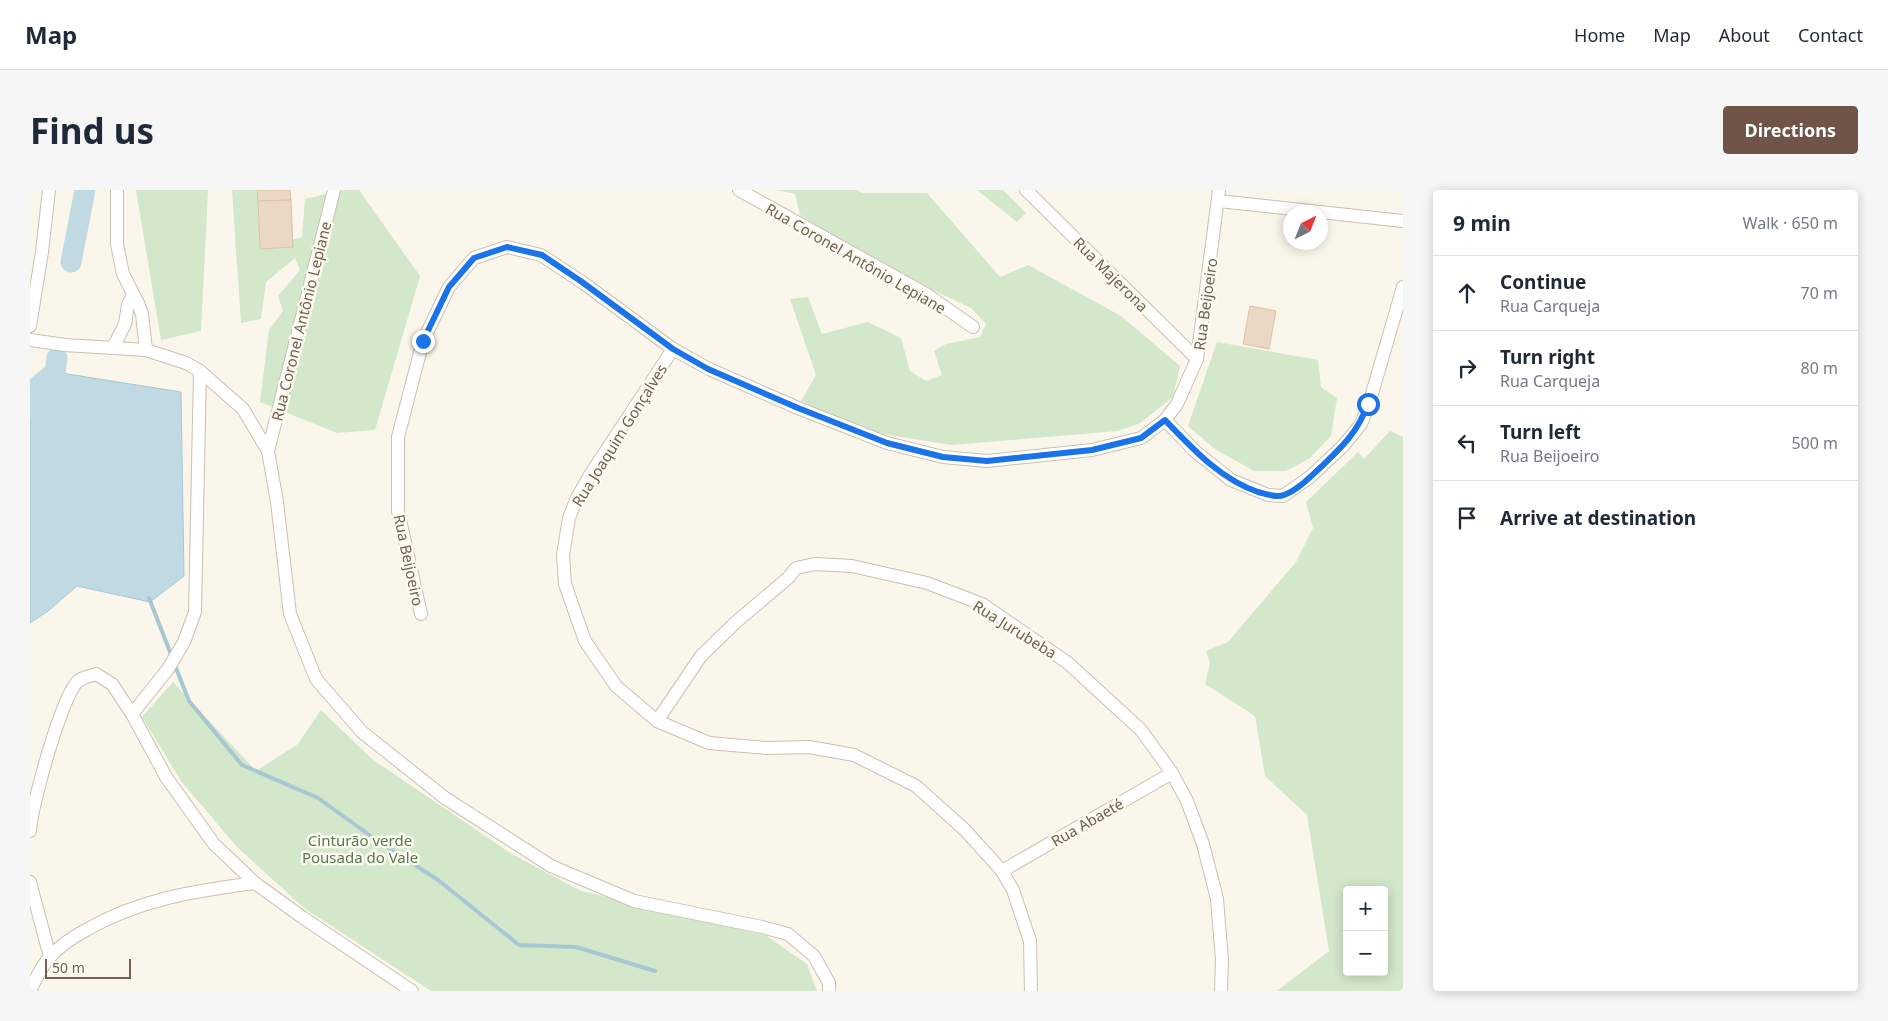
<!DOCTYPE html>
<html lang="en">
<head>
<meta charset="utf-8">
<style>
	body { margin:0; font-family:"Noto Sans",sans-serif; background:#f6f6f7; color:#1f2937 }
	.controls { position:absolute; right:15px; bottom:15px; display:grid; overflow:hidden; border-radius:5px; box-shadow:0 2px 12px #0003 }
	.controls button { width:45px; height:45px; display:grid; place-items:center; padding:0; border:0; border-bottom:1px solid #e0e1e3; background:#fff; color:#1f2937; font:25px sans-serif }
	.compass { position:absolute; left:1253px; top:15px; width:45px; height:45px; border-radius:50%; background:#fff; box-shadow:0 2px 12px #0003; rotate:43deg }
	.scale { position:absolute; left:15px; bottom:12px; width:86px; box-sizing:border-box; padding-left:5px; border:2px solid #726151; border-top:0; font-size:14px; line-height:18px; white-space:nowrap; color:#726151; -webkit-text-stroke:4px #fdfaf1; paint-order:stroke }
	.stop { position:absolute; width:15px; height:15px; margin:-11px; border:4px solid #1a73e8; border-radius:50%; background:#fff }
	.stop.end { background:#1a73e8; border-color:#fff; box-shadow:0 1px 5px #0008 }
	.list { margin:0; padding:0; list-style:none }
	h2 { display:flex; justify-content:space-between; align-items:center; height:65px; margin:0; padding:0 20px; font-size:21px }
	h2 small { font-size:16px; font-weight:400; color:#747a83 }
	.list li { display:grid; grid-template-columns:32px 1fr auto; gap:15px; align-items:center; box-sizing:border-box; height:75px; padding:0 20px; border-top:1px solid #e0e1e3 }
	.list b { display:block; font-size:19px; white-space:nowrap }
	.list p { margin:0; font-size:16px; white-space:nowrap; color:#747a83 }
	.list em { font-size:16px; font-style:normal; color:#747a83 }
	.icon { flex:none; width:28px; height:28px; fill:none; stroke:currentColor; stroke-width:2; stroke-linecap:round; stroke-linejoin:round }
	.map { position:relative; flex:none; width:1373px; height:801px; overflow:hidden; border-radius:5px }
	header { display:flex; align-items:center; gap:30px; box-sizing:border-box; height:70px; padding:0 25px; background:#fff; border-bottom:1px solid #e0e1e3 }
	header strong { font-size:24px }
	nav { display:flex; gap:28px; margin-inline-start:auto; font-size:18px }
	.intro { display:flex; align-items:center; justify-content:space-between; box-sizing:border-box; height:120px; padding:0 30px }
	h1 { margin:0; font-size:35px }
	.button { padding:12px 22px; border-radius:5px; background:#705349; color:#fff; font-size:18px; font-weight:700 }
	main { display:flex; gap:30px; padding:0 30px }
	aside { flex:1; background:#fff; border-radius:5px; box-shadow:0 2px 12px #0003 }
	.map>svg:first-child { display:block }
</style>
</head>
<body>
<header>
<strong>Map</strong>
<nav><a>Home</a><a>Map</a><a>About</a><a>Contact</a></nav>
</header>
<div class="intro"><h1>Find us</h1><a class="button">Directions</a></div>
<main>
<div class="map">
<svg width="1373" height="801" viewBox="0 0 1373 801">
	<rect width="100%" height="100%" fill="#faf6eb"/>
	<g fill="#d3e7cb" fill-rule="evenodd">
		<polygon points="106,0 178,0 171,141 131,150"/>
		<polygon points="202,0 227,0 235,58 272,47 275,9 313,0 329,0 390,86 345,240 307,243 230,212 239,140 253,121 248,106 270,80 265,68 236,92 231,129 211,133"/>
		<polygon points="746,0 827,0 832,3 897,3 970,87 998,75 1091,126 1150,176 1143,207 1110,233 1088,241 922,255 858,245 815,233 771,211 786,185 760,109 778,107 792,144 838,132 871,148 880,181 896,191 912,185 904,161 916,154 950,147 956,134 941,118 853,77 770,25 765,4"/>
		<polygon points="947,0 973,0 996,23 987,32"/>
		<polygon points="1187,152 1288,170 1291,197 1307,208 1301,246 1280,268 1256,281 1224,281 1185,259 1158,236"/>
		<path d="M1360 241 1373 247V801H1247L1299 761 1277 625 1235 586 1225 526 1175 494 1180 473 1176 461 1198 452 1266 372 1283 338 1276 312 1328 262 1334 269ZM1317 700H1354V782H1317Z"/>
		<polygon points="143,492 226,581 268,554 291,520 342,569 482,664 551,701 737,746 777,774 787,801 401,801 274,718 207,657 151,591 112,527"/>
	</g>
	<polygon fill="#c1d9e2" stroke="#a9c7d2" points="25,182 151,202 154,386 120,412 47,396 18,421 0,433 0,220 8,196"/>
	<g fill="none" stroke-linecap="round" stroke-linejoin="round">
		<g stroke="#a9c7d2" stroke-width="4">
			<polyline points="119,408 142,467"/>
			<polyline points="144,473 159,511 212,575 288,608 345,649 408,690 489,755 546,757 625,781"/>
		</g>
		<g stroke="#c1d9e2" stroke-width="21">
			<polyline points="41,72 55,0"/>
			<polyline points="0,220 8,196 25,182 27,168"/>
		</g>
	</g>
	<g fill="#ead8c4" stroke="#ddc2a8">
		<polygon points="227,0 260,0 261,10 228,11"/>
		<polygon points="261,10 263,57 230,59 228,11"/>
		<polygon points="1220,116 1246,121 1239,159 1213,154"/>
	</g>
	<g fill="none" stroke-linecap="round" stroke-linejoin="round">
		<defs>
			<g id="street">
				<polyline points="87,0 87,54 93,84 108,113 112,124 116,160"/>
				<polyline points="709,0 896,104 943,137"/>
				<polyline points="996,0 1167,169"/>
				<polyline points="1189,11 1373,31"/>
				<polyline points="0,136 12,62 19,0"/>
				<polyline points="0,150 35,155 116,160 156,173 170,181 213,219 238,261 247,312 260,424 286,489 332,542 415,608 521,676 604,711 732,737 758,744 784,766 799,793 799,801"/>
				<polyline points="83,158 95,134 98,115 103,105"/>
				<polyline points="643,159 560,285 547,308 539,328 533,365 535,394 555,451 586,496 627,531 679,553 736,558 779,557 824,565 886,596 935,640 972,681 983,700 1000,751 1001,801"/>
				<polyline points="1135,230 1166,262 1201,290 1238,305 1253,306 1280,287 1313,256 1331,234 1339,214 1373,97"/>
				<polyline points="238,261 304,0"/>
				<polyline points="391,424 368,321 368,247 393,151 419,97 444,68 477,57 511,65 552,92 643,159 679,179 768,218 857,253 913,267 957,271 1062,260 1111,248 1135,230 1147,214 1167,169 1189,0"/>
				<polyline points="102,524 138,479 154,452 165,422 170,181"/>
				<polyline points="627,531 671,466 706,432 758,388 766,378 785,374 822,376 897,393 952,414 1038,473 1111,540 1142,583 1157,611 1173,654 1187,709 1192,770 1191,801"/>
				<path d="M0 641C1 617 32 505 48 491 53 487 61 486 66 484L82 494 102 524 136 587 184 654 225 693"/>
				<polyline points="972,681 1142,583"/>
				<polyline points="0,692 20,767"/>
				<path d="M0 801C5 790 11 777 19 768 29 756 43 747 56 740 110 709 164 701 225 693L272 727 382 801"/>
			</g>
		</defs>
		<use href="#street" stroke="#cbc0b2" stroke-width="14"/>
		<use href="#street" stroke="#fff" stroke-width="12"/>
	</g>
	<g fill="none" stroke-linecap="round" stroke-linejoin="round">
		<path stroke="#1a73e8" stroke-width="6" d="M393 151 419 97 444 68 477 57 512 65 552 92 643 159 678 179 768 218 857 253 913 267 957 271 1062 260 1111 248 1135 230C1163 259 1190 289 1228 302 1236 304 1247 308 1254 305 1268 300 1280 287 1291 277 1313 256 1327 243 1338 214"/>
	</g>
	<g text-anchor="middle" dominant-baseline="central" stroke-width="5" stroke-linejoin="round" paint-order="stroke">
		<g font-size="15" fill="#726151" stroke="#fdfaf1">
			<text transform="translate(826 68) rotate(30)">Rua Coronel Antônio Lepiane</text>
			<text transform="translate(1081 84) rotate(45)">Rua Majerona</text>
			<text transform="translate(1175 114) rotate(-82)">Rua Beijoeiro</text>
			<text transform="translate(271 131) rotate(-76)">Rua Coronel Antônio Lepiane</text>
			<text transform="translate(589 245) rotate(-58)">Rua Joaquim Gonçalves</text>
			<text transform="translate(379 370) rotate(78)">Rua Beijoeiro</text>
			<text transform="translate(985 439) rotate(32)">Rua Jurubeba</text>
			<text transform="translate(1057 632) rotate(-30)">Rua Abaeté</text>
		</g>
		<g font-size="15" fill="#557c4d" stroke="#fdfaf1">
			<text x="330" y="650">Cinturão verde<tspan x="330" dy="17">Pousada do Vale</tspan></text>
		</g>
	</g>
</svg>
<div class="controls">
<button>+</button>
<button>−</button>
</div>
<svg class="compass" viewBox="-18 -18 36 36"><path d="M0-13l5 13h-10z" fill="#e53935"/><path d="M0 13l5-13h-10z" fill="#747a83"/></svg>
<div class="scale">50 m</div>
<div class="stop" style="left:1338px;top:214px"></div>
<div class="stop end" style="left:393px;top:151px"></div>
</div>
<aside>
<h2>9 min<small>Walk · 650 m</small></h2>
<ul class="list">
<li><svg class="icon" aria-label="ahead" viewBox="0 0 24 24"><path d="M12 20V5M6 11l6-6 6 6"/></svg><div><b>Continue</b><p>Rua Carqueja</p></div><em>70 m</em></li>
<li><svg class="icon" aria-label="right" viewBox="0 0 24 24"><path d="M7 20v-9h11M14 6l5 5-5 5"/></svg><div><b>Turn right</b><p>Rua Carqueja</p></div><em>80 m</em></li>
<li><svg class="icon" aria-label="left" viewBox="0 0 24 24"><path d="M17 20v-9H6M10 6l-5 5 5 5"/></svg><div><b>Turn left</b><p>Rua Beijoeiro</p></div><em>500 m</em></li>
<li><svg class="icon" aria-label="arrive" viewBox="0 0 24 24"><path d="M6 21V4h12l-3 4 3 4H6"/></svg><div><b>Arrive at destination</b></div></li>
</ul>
</aside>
</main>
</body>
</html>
